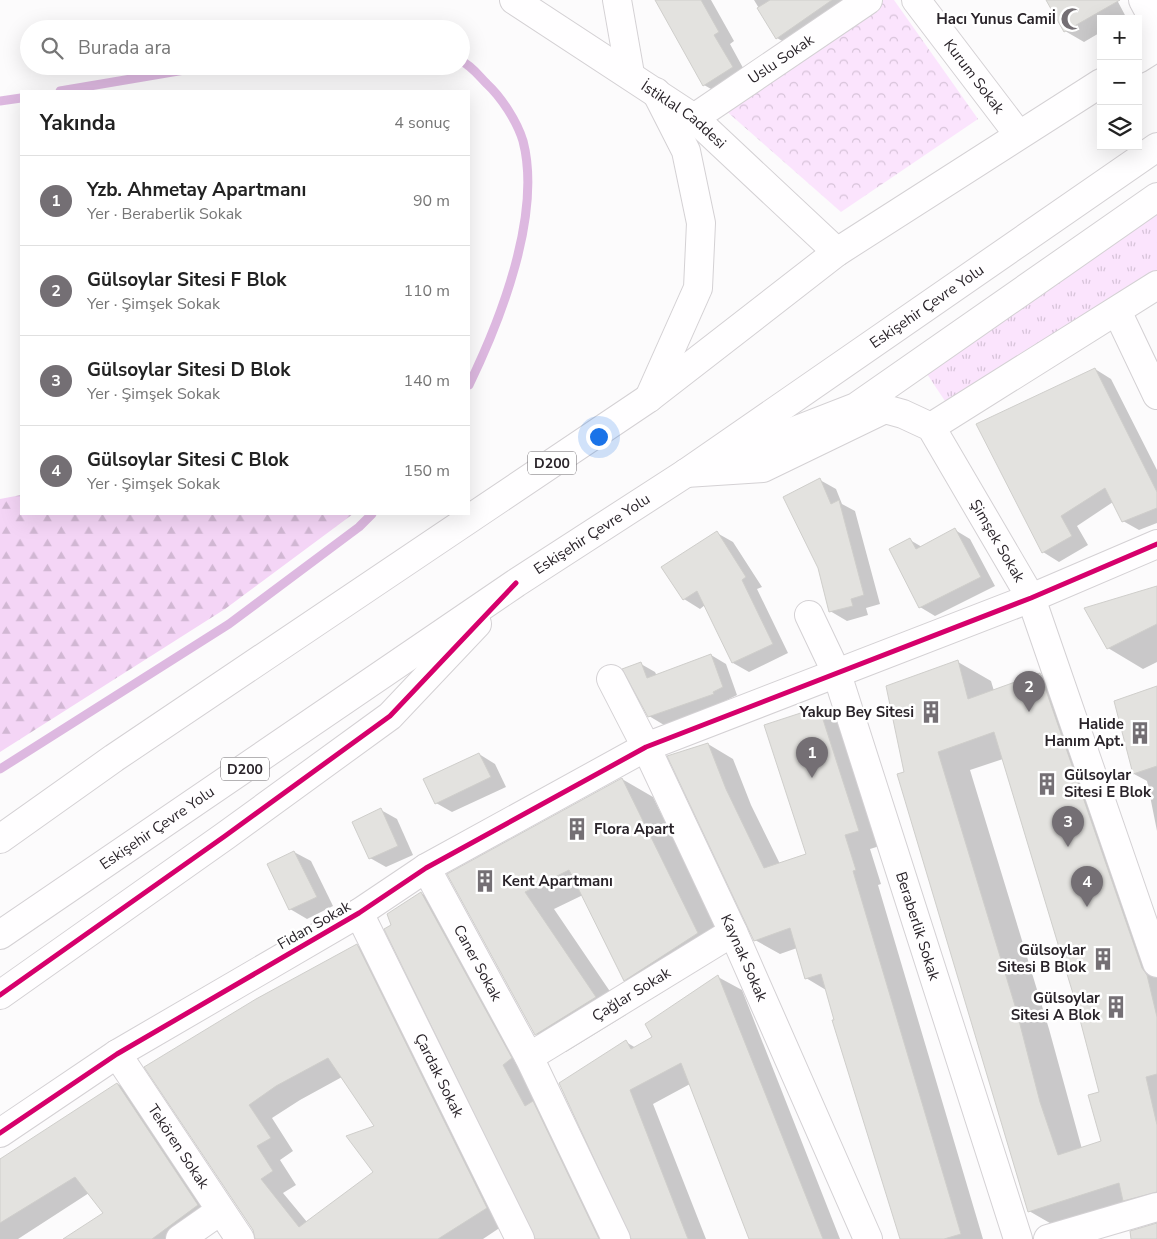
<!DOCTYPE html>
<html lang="tr">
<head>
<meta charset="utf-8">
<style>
	body { margin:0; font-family:"Nunito Sans",sans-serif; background:#f2f2f2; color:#222 }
	.controls { position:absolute; right:15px; top:15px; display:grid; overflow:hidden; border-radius:0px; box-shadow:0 5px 20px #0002 }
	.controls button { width:45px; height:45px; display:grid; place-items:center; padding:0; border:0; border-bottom:1px solid #e0e0e0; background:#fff; color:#222; font:25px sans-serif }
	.you { position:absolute; left:598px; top:436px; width:18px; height:18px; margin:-12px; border:4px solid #fff; border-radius:50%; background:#1a73e8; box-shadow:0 0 0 8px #1a73e833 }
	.badge { display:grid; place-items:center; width:32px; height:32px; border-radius:50%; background:#746f74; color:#fff; font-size:16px; font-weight:700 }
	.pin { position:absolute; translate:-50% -41px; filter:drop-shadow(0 1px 2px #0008) }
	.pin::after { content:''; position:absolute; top:26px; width:18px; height:15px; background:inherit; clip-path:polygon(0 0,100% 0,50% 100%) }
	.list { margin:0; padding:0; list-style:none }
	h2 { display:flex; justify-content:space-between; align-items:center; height:65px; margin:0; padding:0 20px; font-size:21px }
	h2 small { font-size:16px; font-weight:400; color:#767676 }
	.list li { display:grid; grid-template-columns:32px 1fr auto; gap:15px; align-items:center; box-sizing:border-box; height:90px; padding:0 20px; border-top:1px solid #e0e0e0 }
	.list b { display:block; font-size:19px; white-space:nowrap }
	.list p { margin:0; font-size:16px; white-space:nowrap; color:#767676 }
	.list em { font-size:16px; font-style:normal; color:#767676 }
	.icon { flex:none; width:28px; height:28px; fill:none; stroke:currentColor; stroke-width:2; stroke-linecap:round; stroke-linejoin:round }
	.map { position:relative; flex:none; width:1157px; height:1239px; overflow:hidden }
	.search { position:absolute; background:#fff; box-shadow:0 5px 20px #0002; left:20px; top:20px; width:450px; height:55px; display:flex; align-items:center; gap:12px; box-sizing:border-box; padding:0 18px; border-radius:28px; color:#767676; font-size:19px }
	.panel { position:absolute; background:#fff; box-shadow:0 5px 20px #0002; left:20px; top:90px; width:450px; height:425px; border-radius:0px }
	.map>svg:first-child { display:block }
</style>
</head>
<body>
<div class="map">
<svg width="1157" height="1239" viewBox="0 0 1157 1239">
	<defs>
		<pattern id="grass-tufts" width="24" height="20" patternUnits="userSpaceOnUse" patternTransform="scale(1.25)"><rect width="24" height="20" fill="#fbe4fd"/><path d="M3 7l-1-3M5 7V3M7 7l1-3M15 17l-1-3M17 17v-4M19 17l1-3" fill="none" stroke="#d7c3d9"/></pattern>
		<pattern id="forest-firs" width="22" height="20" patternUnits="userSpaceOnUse" patternTransform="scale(1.25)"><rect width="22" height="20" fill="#f4d5f6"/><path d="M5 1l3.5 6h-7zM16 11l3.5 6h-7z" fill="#d1b7d3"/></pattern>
		<pattern id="park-crowns" width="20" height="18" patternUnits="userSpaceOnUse" patternTransform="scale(1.25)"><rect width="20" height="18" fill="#fbe4fd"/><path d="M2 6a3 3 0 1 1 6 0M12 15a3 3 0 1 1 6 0" fill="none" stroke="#d7c3d9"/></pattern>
	</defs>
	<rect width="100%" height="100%" fill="#fcfbfc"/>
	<polygon fill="url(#grass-tufts)" points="1157,213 1157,276 951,410 925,371"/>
	<polygon fill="url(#forest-firs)" points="21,495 21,514 353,514 225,609 0,752 0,499"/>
	<polygon fill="url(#park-crowns)" points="870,0 894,0 978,119 841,212 724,109"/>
	<g fill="#0003" fill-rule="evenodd">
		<polygon points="657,0 711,0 734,41 730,44 748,77 720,94 704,85"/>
		<polygon points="754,0 868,0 796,49 777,38"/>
		<polygon points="1048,0 1117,0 1126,17 1101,19 1101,32 1084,42 1065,31"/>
		<polygon points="1095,369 1111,379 1157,470 1157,523 1139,530 1123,521 1113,502 1077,526 1088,545 1059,562 1043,552"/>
		<polygon points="820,480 836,489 842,504 855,511 880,604 866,608 868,615 847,621 830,611"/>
		<polygon points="955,530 970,539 995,586 935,616 920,607 910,540 922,547"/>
		<polygon points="717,533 733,542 762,587 757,589 788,653 749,672 733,663 705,605 700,609 684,599"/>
		<polygon points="1157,587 1157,662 1143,669 1108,648"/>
		<polygon points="711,655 726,664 737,695 725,701 725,703 664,725 649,716 641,664 655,672 657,676"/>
		<path d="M958 662 991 681 994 691 1040 674 1073 693 1157 936V1219L1062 1230 1029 1211 906 773ZM1003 759 1075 996 1101 1092 1103 1142 1082 1149 1049 1029 970 770Z"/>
		<polygon points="1157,687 1157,831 1147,781 1134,774"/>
		<polygon points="819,708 844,723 883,845 870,849 881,884 878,885 983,1239 902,1239 826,990 806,978 797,948 780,954 755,940 708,744 733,759 751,805 780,864 808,855"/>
		<polygon points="479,754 495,764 506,787 452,812 436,803"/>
		<polygon points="622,779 653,797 728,951 655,997 625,980 583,895 554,909 626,1015 566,1052 536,1034 449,875"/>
		<polygon points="381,810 397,819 413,855 386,867 370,858"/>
		<polygon points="294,852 311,861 333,906 307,919 290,909 268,864"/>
		<polygon points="421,893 445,907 615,1239 536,1239 392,925"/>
		<path d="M357 945 380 959 510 1221 483 1239H255L254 1230 146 1067ZM342 1077 376 1126 374 1172 307 1222 283 1193 296 1185 280 1160 293 1151 272 1118 300 1100Z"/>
		<polygon points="718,977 742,990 840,1239 750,1239 690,1084 653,1104 706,1239 632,1239 626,1042 636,1048 653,1037"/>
		<polygon points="118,1084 138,1097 219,1217 187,1239 71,1239 104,1213 89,1193 18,1239 0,1239 0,1161"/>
	</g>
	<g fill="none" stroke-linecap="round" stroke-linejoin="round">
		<g stroke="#ddb8e0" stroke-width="9">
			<path d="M461 61C471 65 479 76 487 84 501 97 517 121 523 141 542 214 501 319 469 385"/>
			<polyline points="60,91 208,66"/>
			<polyline points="0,101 21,98"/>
			<polyline points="0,769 229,624 359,527 372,514"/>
		</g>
	</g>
	<g fill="#e3e2df" stroke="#cfcecb" fill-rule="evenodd">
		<polygon points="655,0 701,0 719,32 714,35 733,67 703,86"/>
		<polygon points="770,0 832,0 776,39 757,8"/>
		<polygon points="1046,0 1120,0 1064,32"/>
		<polygon points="1095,368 1157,492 1157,508 1122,522 1105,488 1061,516 1072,536 1042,553 976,424"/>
		<polygon points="820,478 831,504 839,500 864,595 851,599 853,606 829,612 818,568 783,497"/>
		<polygon points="955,528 981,577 919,608 889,549 910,538 916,549"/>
		<polygon points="717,531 746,577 742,580 773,644 732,663 697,591 683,600 661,567"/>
		<polygon points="1157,586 1157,624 1107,649 1084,608"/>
		<polygon points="711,654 723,687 713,692 714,694 648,717 622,669 641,662 647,678"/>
		<path d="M958 660 968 699 1040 673 1142 968 1147 975 1157 1017V1074L1146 1077 1157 1125V1192L1123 1201 1119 1183 1028 1212 897 774 904 772 886 686ZM994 732 1074 997 1099 1092 1088 1095 1101 1141 1058 1155 1040 1102 1016 1009 938 752Z"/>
		<polygon points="1157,686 1157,766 1133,774 1114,701"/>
		<polygon points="819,707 859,831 845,835 856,870 853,871 961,1234 944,1239 900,1239 832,1020 834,1020 821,974 805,979 790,928 754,941 667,756 708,743 726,789 764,868 806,854 764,725"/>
		<polygon points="479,753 491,777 435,804 423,779"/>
		<polygon points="622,778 698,933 624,981 569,870 525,892 596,997 535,1035 447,874"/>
		<polygon points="381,808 398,846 369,859 352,822"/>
		<polygon points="294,851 317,897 289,910 267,864"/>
		<polygon points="421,892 512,1058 503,1065 525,1106 533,1101 599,1239 535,1239 384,929 391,925 387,914"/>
		<path d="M357 944 487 1208 438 1239H255L253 1230 144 1067 256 999ZM328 1058 374 1126 346 1136 373 1172 299 1227 261 1179 273 1171 257 1146 271 1138 249 1105 276 1086Z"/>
		<polygon points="718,975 769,1103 823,1239 749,1239 681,1063 630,1090 688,1239 631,1239 559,1083 626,1040 631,1049 652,1037 645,1024"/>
		<polygon points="117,1083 198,1205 152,1239 63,1239 103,1213 75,1177 0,1223 0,1159"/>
		<polygon points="1157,1223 1157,1239 1131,1239 1130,1231"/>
	</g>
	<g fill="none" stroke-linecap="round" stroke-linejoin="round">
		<defs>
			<g id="minor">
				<polyline points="617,0 630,74"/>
				<path id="s1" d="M916 0 1015 130"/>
				<polyline points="1143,0 1156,24"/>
				<path id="s2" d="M694 118 868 0"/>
				<polyline points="1117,311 1157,395"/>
				<polyline points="649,398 698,288 701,223 686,151 656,92"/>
				<polyline points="931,427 1157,285"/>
				<path id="s3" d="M686 473 763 468 885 409 903 414 931 427 1031 598 1157 963"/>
				<path id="s4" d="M809 615 837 674 1018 1239"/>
				<path id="s5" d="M611 679 646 747 733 932 868 1239"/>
				<path id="s6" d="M426 868 529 1057 616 1239"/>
				<path id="s7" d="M359 913 520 1239"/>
				<path id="s8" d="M117 1054 240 1239"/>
				<path id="s9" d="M529 1057 733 932"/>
				<polyline points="0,1133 117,1054 359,913 426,868 646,747 1031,598 1157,544"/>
				<polyline points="180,1239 220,1211"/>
				<polyline points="1048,1239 1157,1207"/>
			</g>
			<g id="major">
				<path id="s10" d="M514 0 694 118 837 252"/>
			</g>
			<g id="highway">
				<polyline points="1138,36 1157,24"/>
				<polyline points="1138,59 1157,47"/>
				<polyline points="730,456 856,407 1157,197"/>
				<polyline points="0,839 114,758 649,398 837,252 1101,83"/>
				<path id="s11" d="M0 935 516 583 686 473 1157 147"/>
				<polyline points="0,995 225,836 390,716 477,624"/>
			</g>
		</defs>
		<use href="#minor" stroke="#d4d1d4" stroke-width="30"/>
		<use href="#major" stroke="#d4d1d4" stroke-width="30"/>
		<use href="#highway" stroke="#d4d1d4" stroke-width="30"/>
		<use href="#minor" stroke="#fffeff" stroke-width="28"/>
		<use href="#major" stroke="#fffeff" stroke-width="28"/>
		<use href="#highway" stroke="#fffeff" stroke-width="28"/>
		<defs>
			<g id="cycleway">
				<polyline points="0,995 225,836 390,716 516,583"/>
				<polyline points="0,1133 117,1054 359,913 426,868 646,747 1031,598 1157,544"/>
			</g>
		</defs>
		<use href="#cycleway" stroke="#fff" stroke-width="8"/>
		<use href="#cycleway" stroke="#d6006c" stroke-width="5"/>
	</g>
	<defs>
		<symbol id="mosque-bare" viewBox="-9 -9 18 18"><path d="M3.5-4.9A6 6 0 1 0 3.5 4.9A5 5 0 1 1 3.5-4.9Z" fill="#746f74" stroke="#fff" stroke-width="2.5" paint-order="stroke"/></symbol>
		<symbol id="building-bare" viewBox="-9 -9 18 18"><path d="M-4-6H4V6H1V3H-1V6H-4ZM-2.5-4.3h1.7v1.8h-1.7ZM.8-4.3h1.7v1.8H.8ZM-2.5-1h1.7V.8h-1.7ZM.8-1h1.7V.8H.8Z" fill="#746f74" stroke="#fff" stroke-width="2.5" paint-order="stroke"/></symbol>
	</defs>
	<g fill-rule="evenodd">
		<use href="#mosque-bare" x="1056" y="3" width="32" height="32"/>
		<use href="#building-bare" x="915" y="696" width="32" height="32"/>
		<use href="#building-bare" x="1124" y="717" width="32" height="32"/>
		<use href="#building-bare" x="1031" y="768" width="32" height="32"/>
		<use href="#building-bare" x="561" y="813" width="32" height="32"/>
		<use href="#building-bare" x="469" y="865" width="32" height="32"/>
		<use href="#building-bare" x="1087" y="943" width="32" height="32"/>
		<use href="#building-bare" x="1100" y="991" width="32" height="32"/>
	</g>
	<g text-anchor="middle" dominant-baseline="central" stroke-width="5" stroke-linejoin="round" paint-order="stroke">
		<g fill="#fff" stroke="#6a666a" stroke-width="1">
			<rect x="528" y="451.5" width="48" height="23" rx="4"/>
			<rect x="221" y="757.5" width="48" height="23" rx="4"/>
		</g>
		<g font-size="14" font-weight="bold" fill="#2a242a">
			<text x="552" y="463">D200</text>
			<text x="245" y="769">D200</text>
		</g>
		<g font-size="15" font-weight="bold" fill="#2a242a" stroke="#fff" text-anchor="end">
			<text x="1056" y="19">Hacı Yunus Camiİ</text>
			<text x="914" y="712">Yakup Bey Sitesi</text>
			<text x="1124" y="724">Halide<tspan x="1124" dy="17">Hanım Apt.</tspan></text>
			<text x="1064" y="775" text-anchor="start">Gülsoylar<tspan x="1064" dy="17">Sitesi E Blok</tspan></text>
			<text x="594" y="829" text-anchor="start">Flora Apart</text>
			<text x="502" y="881" text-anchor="start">Kent Apartmanı</text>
			<text x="1086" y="950">Gülsoylar<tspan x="1086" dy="17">Sitesi B Blok</tspan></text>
			<text x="1100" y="998">Gülsoylar<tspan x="1100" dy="17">Sitesi A Blok</tspan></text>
		</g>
		<g font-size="15" fill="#2a242a" stroke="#fff">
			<text stroke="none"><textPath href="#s2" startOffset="105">Uslu Sokak</textPath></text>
			<text stroke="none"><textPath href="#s1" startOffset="96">Kurum Sokak</textPath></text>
			<text stroke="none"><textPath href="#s10" startOffset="205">İstiklal Caddesi</textPath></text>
			<text stroke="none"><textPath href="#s11" startOffset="1120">Eskişehir Çevre Yolu</textPath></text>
			<text stroke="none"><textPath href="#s11" startOffset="715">Eskişehir Çevre Yolu</textPath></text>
			<text stroke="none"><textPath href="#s3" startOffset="394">Şimşek Sokak</textPath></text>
			<text stroke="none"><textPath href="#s11" startOffset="190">Eskişehir Çevre Yolu</textPath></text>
			<text transform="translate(314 925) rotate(-30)">Fidan Sokak</text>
			<text stroke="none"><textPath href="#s4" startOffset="330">Beraberlik Sokak</textPath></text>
			<text stroke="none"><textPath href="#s5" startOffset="309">Kaynak Sokak</textPath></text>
			<text stroke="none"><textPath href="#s6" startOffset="108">Caner Sokak</textPath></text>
			<text stroke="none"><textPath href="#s9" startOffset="120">Çağlar Sokak</textPath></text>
			<text stroke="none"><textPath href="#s7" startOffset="181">Çardak Sokak</textPath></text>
			<text stroke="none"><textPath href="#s8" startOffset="111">Tekören Sokak</textPath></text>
		</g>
	</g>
</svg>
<div class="controls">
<button>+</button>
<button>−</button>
<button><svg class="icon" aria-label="layers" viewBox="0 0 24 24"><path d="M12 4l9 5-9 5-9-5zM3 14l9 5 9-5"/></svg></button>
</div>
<div class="you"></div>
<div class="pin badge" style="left:812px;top:778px">1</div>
<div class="pin badge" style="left:1029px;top:712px">2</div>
<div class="pin badge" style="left:1068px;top:847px">3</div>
<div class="pin badge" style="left:1087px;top:907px">4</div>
<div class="search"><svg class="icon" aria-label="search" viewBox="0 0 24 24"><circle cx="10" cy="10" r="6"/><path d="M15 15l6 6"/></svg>Burada ara</div>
<section class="panel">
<h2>Yakında<small>4 sonuç</small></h2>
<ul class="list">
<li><span class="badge">1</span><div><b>Yzb. Ahmetay Apartmanı</b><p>Yer · Beraberlik Sokak</p></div><em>90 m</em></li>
<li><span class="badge">2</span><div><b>Gülsoylar Sitesi F Blok</b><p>Yer · Şimşek Sokak</p></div><em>110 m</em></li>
<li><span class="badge">3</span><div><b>Gülsoylar Sitesi D Blok</b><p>Yer · Şimşek Sokak</p></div><em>140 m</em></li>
<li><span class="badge">4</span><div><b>Gülsoylar Sitesi C Blok</b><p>Yer · Şimşek Sokak</p></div><em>150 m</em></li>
</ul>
</section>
</div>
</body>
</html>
